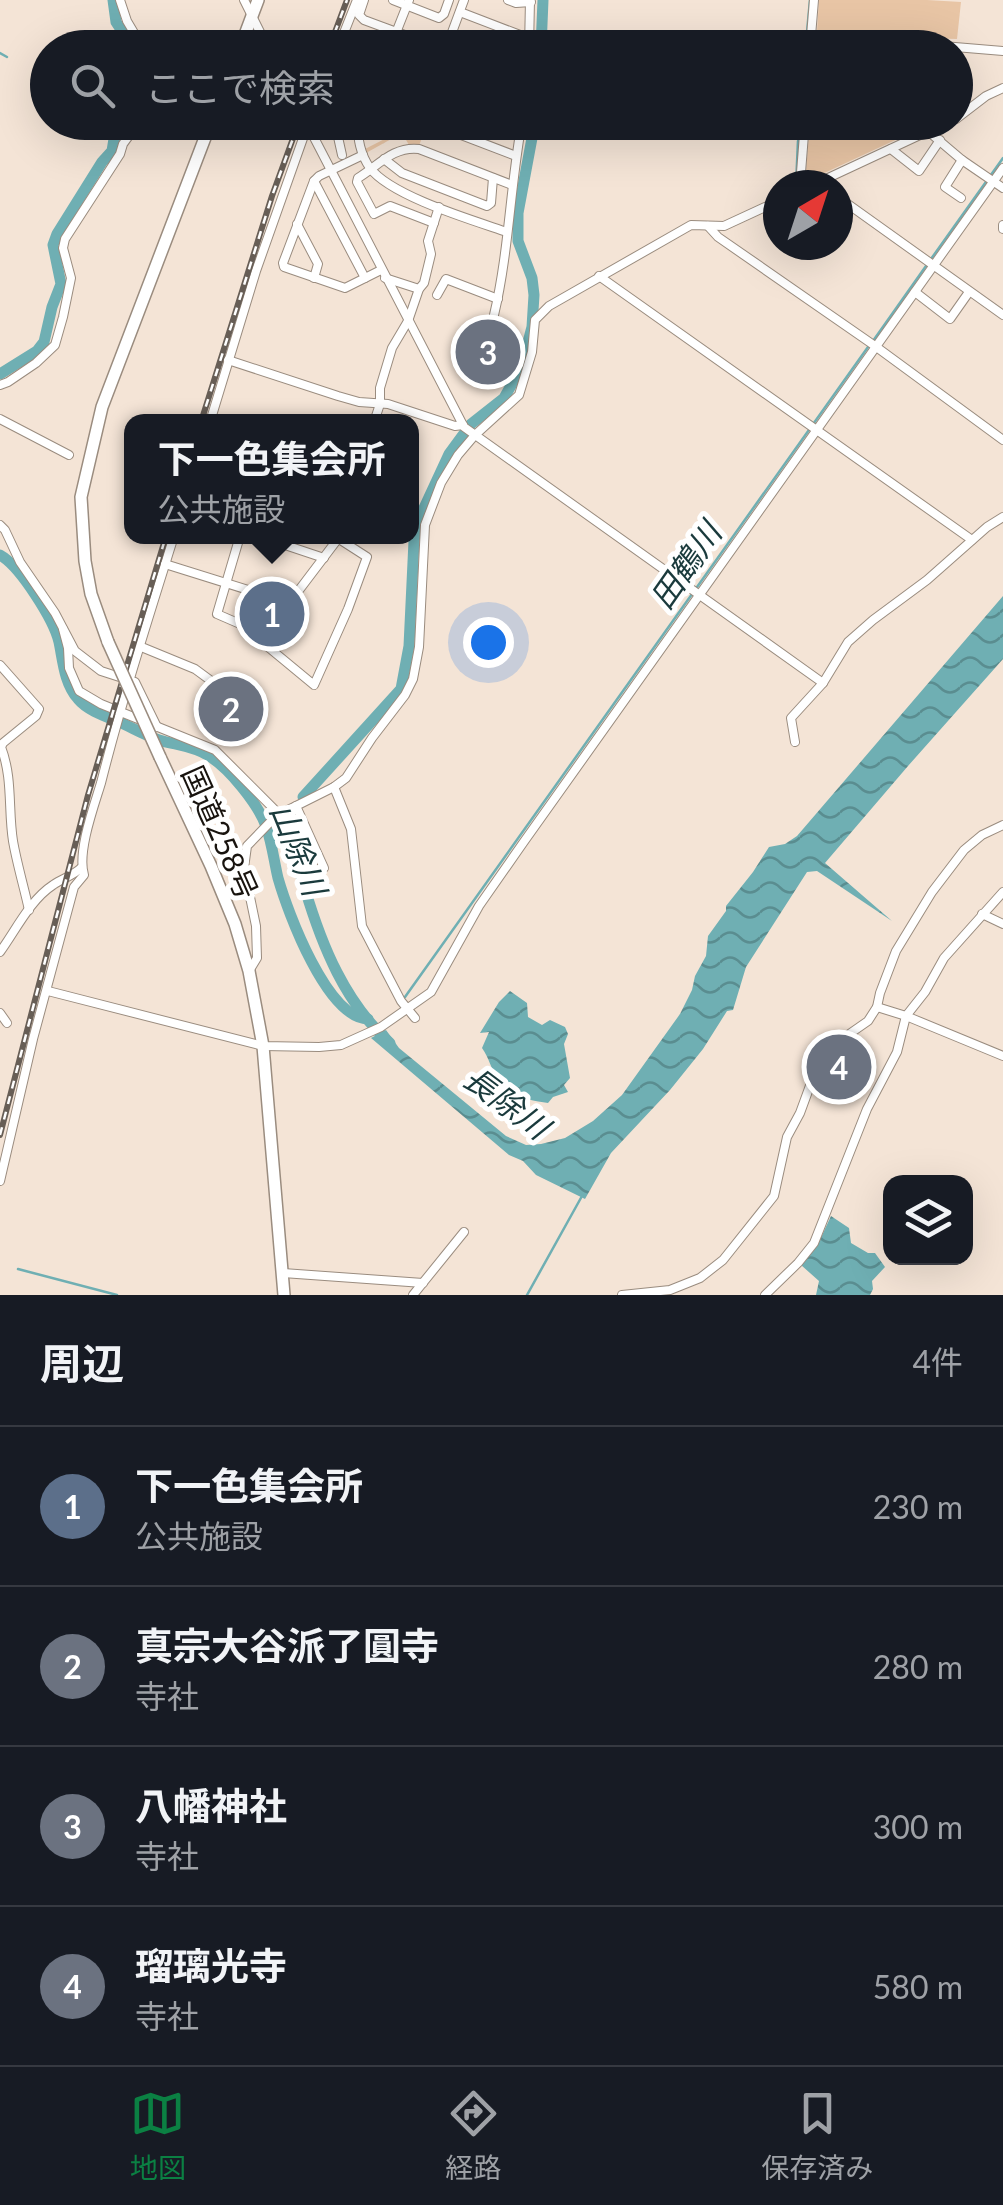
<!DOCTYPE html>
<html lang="ja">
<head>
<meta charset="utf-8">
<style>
	body { margin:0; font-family:Lato,"Noto Sans JP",sans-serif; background:#20242c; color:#f1f3f6 }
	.controls { position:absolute; right:30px; bottom:30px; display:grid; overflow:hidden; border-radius:20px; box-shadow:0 10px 40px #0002 }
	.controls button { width:90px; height:90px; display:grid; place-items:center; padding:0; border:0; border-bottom:2px solid #363941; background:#171b24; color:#f1f3f6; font:50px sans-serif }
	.compass { position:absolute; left:763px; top:170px; width:90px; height:90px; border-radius:50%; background:#171b24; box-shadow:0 10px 40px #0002; rotate:39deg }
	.you { position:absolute; left:488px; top:642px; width:35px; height:35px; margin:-25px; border:8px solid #fff; border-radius:50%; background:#1a73e8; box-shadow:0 0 0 15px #1a73e833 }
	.badge { display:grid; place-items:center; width:65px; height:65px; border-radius:50%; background:#0b8043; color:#fff; font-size:32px; font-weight:700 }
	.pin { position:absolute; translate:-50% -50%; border:5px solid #fff; box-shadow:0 2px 10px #0006 }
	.popup { position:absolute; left:124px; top:414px; width:295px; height:130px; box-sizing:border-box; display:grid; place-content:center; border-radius:20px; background:#171b24; filter:drop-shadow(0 2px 8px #0005); font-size:32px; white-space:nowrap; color:#9ea1a6 }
	.popup b { font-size:38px; color:#f1f3f6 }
	.popup::after { content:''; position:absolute; left:50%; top:100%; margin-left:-20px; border:20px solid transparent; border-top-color:#171b24 }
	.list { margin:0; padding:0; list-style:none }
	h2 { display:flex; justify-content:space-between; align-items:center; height:130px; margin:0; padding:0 40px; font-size:42px }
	h2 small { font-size:32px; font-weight:400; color:#9ea1a6 }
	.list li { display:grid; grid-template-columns:65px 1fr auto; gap:30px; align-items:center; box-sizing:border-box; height:160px; padding:0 40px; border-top:2px solid #363941 }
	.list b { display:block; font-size:38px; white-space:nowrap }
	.list p { margin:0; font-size:32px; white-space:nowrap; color:#9ea1a6 }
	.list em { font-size:32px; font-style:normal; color:#9ea1a6 }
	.icon { flex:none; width:55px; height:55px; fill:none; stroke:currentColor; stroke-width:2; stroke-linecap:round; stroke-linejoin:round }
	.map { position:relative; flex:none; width:1003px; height:1295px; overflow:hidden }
	.search { position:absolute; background:#171b24; box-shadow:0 10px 40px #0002; left:30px; right:30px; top:30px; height:110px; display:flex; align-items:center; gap:25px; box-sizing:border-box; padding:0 35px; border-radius:55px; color:#9ea1a6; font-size:38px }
	.sheet { height:770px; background:#171b24 }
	nav { display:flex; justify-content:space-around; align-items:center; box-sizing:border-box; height:140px; border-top:2px solid #363941; background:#171b24; font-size:28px; color:#9ea1a6 }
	nav a { display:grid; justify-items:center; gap:5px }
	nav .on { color:#0b8043 }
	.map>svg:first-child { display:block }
</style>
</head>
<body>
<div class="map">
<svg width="1003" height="1295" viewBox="0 0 1003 1295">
	<defs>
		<pattern id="grass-dots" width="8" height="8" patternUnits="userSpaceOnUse" patternTransform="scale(2.5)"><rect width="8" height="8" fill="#e8c5a5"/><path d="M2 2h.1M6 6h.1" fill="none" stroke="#c6a88d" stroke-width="1.8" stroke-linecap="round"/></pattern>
		<pattern id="water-waves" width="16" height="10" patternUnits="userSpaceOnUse" patternTransform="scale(2.5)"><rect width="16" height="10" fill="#6fafb3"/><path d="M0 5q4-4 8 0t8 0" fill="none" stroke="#5a8d90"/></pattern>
	</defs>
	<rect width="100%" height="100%" fill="#f4e4d6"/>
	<polygon fill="url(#grass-dots)" points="416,123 427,123 419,146 409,145 402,133 366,153 365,149"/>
	<g fill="#e8c5a5">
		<polygon points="819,0 927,0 961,2 957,39 919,38 918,47 923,47 816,47"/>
		<polygon points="810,123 810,122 932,123 805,182"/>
	</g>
	<g fill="url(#water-waves)">
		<polygon points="1003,596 1003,659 908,766 825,863 892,921 817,871 807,872 746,967 733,1010 727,1011 703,1049 670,1090 611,1153 585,1199 536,1175 523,1161 509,1155 371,1038 386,1030 399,1048 506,1136 526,1145 541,1144 565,1138 593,1121 622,1095 680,1014 692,990 695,976 706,956 708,936 726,911 726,906 753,872 769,847 785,844 797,836"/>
		<path d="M510 991 527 1003 528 1017 542 1025 550 1020 565 1027 568 1034 564 1044 570 1078 564 1085 568 1092 553 1097 548 1103C531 1101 506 1096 497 1079 491 1068 489 1058 482 1048L489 1032 480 1033 499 1002Z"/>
		<polygon points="831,1216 849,1228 851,1243 868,1253 875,1253 885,1267 872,1281 873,1289 870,1295 816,1295 819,1281 801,1265 817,1246"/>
	</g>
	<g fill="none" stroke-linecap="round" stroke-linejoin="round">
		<g stroke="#6fafb3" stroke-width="2.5">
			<polyline points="807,32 810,0"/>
			<polyline points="805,48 806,39"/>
			<polyline points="0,53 7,57"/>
			<polyline points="119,122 123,125"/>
			<polyline points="799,134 800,122"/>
			<polyline points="796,185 798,141"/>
			<polyline points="931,259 1003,158"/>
			<polyline points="873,341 926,266"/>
			<polyline points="405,997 868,347"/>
			<polyline points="18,1269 117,1295"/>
			<polyline points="527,1295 582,1196"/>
		</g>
		<g stroke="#6fafb3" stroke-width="11">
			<polyline points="113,0 116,22 133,48"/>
			<polyline points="541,48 543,0"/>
			<polyline points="0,374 37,351 44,342 52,307 61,284 53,245 57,234 102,162 112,151 114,139 125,122"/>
			<path d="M0 555C20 566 54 620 59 642 63 661 64 683 78 699 87 710 104 716 117 721 131 727 144 735 159 740 175 745 194 746 209 756 229 768 258 804 266 826 272 843 274 861 278 878 288 913 327 1018 368 1019"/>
			<polyline points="303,797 401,689 409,646 414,541 418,521 449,454 471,424 504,398 517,375 526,350 532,327 534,295 532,278 518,241 518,213 535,122"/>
			<path d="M297 815C287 842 297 863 305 889 322 946 345 1003 390 1043"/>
		</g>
		<defs>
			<g id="minor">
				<polyline points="120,0 127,21 143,48"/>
				<polyline points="244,0 268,48"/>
				<polyline points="364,0 359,15 364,20 437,47"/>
				<polyline points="393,0 439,18 444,14 449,0"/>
				<polyline points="464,0 451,35 453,40 473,48"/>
				<polyline points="508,0 516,3 531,2"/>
				<polyline points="460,12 520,35"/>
				<polyline points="943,46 1003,51"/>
				<polyline points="338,48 357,0"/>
				<polyline points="390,48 409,0"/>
				<polyline points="529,48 530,0"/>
				<polyline points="810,48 814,0"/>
				<polyline points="956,119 986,96 1003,88"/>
				<polyline points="306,122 464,427 823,683"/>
				<polyline points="338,122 338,137 342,155"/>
				<path d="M357 122C358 139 360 154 370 168 391 196 472 220 507 232"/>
				<polyline points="433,122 435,125 516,156"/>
				<polyline points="508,122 511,124"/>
				<polyline points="338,125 377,125 383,122"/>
				<polyline points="929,132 962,160 1003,188"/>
				<polyline points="891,149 919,171 940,140"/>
				<polyline points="363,155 319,176 314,181 283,263 284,267 345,288 381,270"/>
				<polyline points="384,159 402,173 487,206 491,203 493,178"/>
				<polyline points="314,181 365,278"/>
				<polyline points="800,185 805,122"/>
				<polyline points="813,185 948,122"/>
				<polyline points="838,197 1003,315"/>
				<polyline points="961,198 945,187 962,160"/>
				<path d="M434 223 390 206 374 214 357 182 358 178C378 166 393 146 419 149L512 185"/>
				<polyline points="297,224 318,264 314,278"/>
				<polyline points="1003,225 1003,229"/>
				<polyline points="708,226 718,237 875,346 1003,440"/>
				<polyline points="599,276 972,540"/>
				<polyline points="385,278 419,289"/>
				<polyline points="915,292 950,319 969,292"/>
				<polyline points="437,295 446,279 498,299"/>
				<path d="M494 315C509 252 510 187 522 122"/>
				<polyline points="228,360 338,396 359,402 388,404 455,426 463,425"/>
				<polyline points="0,385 8,382 36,363 55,345 63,317 71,278 63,248 65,239 120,154 123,144 139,122"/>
				<polyline points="0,419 69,455"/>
				<polyline points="210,422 256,271 307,127"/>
				<polyline points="374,422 380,404 380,388 392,348 408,321 419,289 424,283 431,254 428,241 439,207"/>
				<polyline points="0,525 5,530 20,562 55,613 75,651 101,671 135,682 157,727"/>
				<polyline points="240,536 217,614 247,627 262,639"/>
				<polyline points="258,536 324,558"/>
				<polyline points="339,539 367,557 348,609 314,685 262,642 262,639 340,536"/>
				<polyline points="165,564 290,603"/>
				<polyline points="63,629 68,648 69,668 79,691 101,704 215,750 280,815"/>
				<polyline points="139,646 195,669 214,683 216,692 222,700"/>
				<path d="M0 665 39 709 36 716 3 743 1 747C13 778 8 810 13 841 17 864 24 887 29 910"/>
				<polyline points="795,742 791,718 823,683 848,642 873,620 927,580 987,527 1003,517"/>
				<polyline points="334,787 351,829 362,926 401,1001 415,1018"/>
				<polyline points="296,806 324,868"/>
				<polyline points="982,914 1003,924"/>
				<path d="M0 952C16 930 30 900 53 885 63 878 73 876 82 867"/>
				<polyline points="249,971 257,958 256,926 244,868 247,846 276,816 334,787 346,778 372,738 405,695 413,679 419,647 425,525 441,483 458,455 475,435 519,395 532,352 535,320 549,306 691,225 724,226 778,201"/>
				<polyline points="48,991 263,1046 319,1047 341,1045 381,1027 431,992 479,906 523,843 1003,168"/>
				<polyline points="877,1007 906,1016 1003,1056"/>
				<polyline points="0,1013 7,1023"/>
				<path d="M0 1181 33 1039 74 887 84 875C77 852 94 806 101 783 122 700 148 619 174 536"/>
				<polyline points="283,1273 423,1283"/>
				<polyline points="413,1295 464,1232"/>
				<polyline points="622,1295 670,1290 700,1278 723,1260 774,1196 787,1137 800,1113 822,1053 868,1021 877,1007 880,993 896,951 932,892 964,850 982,835 1003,825"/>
				<polyline points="765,1295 798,1263 814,1243 867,1109 897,1052 906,1016 925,992 944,958 1003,892"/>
			</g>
			<g id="highway">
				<polyline points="240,48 258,0"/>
				<polyline points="108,642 91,594 85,561 81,497 102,407 211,122"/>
				<polyline points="160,757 211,866 235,924 249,971 263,1046 284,1295"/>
			</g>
		</defs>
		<use href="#minor" stroke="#9a8c7f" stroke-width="10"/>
		<use href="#highway" stroke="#9a8c7f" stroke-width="14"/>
		<use href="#minor" stroke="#fff" stroke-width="8"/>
		<use href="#highway" stroke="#fff" stroke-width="11"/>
		<defs>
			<g id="rail">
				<polyline points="329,48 347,0"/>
				<polyline points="201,422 272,196 299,122"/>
				<polyline points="0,1135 88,795 166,536"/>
			</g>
		</defs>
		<use href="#rail" stroke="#675e56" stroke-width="6"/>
		<use href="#rail" stroke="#fff" stroke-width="2.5" stroke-dasharray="8" stroke-linecap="butt"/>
		<defs>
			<polyline id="highway-bridge" points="108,642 160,757"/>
		</defs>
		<use href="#highway-bridge" stroke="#9a8c7f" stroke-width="14" stroke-linecap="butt"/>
		<use href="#highway-bridge" stroke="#fff" stroke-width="11"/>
	</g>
	<g text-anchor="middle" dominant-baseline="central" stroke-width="10" stroke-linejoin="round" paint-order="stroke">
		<g font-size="30" fill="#18130e" stroke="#fff">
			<text transform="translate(221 832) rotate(66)">国道258号</text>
		</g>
		<g font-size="32" font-style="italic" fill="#1a3a3c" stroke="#fff">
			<text transform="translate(685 565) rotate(-55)">田鶴川</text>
			<text transform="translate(299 849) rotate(68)">山除川</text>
			<text transform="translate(507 1102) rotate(37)">長除川</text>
		</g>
	</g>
</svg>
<div class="controls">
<button><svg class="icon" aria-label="layers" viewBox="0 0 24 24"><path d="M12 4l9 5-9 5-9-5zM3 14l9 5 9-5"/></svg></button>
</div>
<svg class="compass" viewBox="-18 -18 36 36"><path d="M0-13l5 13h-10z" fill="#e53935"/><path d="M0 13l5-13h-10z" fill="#9ea1a6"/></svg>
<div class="you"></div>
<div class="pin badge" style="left:272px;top:614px;background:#5c6f8a">1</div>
<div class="popup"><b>下一色集会所</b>公共施設</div>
<div class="pin badge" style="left:231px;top:709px;background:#6b7280">2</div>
<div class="pin badge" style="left:488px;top:352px;background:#6b7280">3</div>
<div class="pin badge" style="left:839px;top:1067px;background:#6b7280">4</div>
<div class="search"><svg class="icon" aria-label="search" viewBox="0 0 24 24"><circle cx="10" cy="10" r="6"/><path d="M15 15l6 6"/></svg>ここで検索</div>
</div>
<section class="sheet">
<h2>周辺<small>4件</small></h2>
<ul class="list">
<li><span class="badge" style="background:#5c6f8a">1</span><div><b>下一色集会所</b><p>公共施設</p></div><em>230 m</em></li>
<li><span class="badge" style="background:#6b7280">2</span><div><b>真宗大谷派了圓寺</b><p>寺社</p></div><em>280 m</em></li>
<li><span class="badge" style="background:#6b7280">3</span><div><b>八幡神社</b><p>寺社</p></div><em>300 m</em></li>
<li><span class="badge" style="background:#6b7280">4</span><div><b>瑠璃光寺</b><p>寺社</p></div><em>580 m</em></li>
</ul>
</section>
<nav>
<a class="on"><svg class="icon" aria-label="map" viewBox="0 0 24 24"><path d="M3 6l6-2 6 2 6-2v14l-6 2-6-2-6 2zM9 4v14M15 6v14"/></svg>地図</a>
<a><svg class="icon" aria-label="directions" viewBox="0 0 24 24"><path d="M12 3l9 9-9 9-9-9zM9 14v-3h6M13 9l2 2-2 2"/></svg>経路</a>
<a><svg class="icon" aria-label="saved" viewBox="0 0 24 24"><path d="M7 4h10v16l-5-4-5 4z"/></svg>保存済み</a>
</nav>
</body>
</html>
